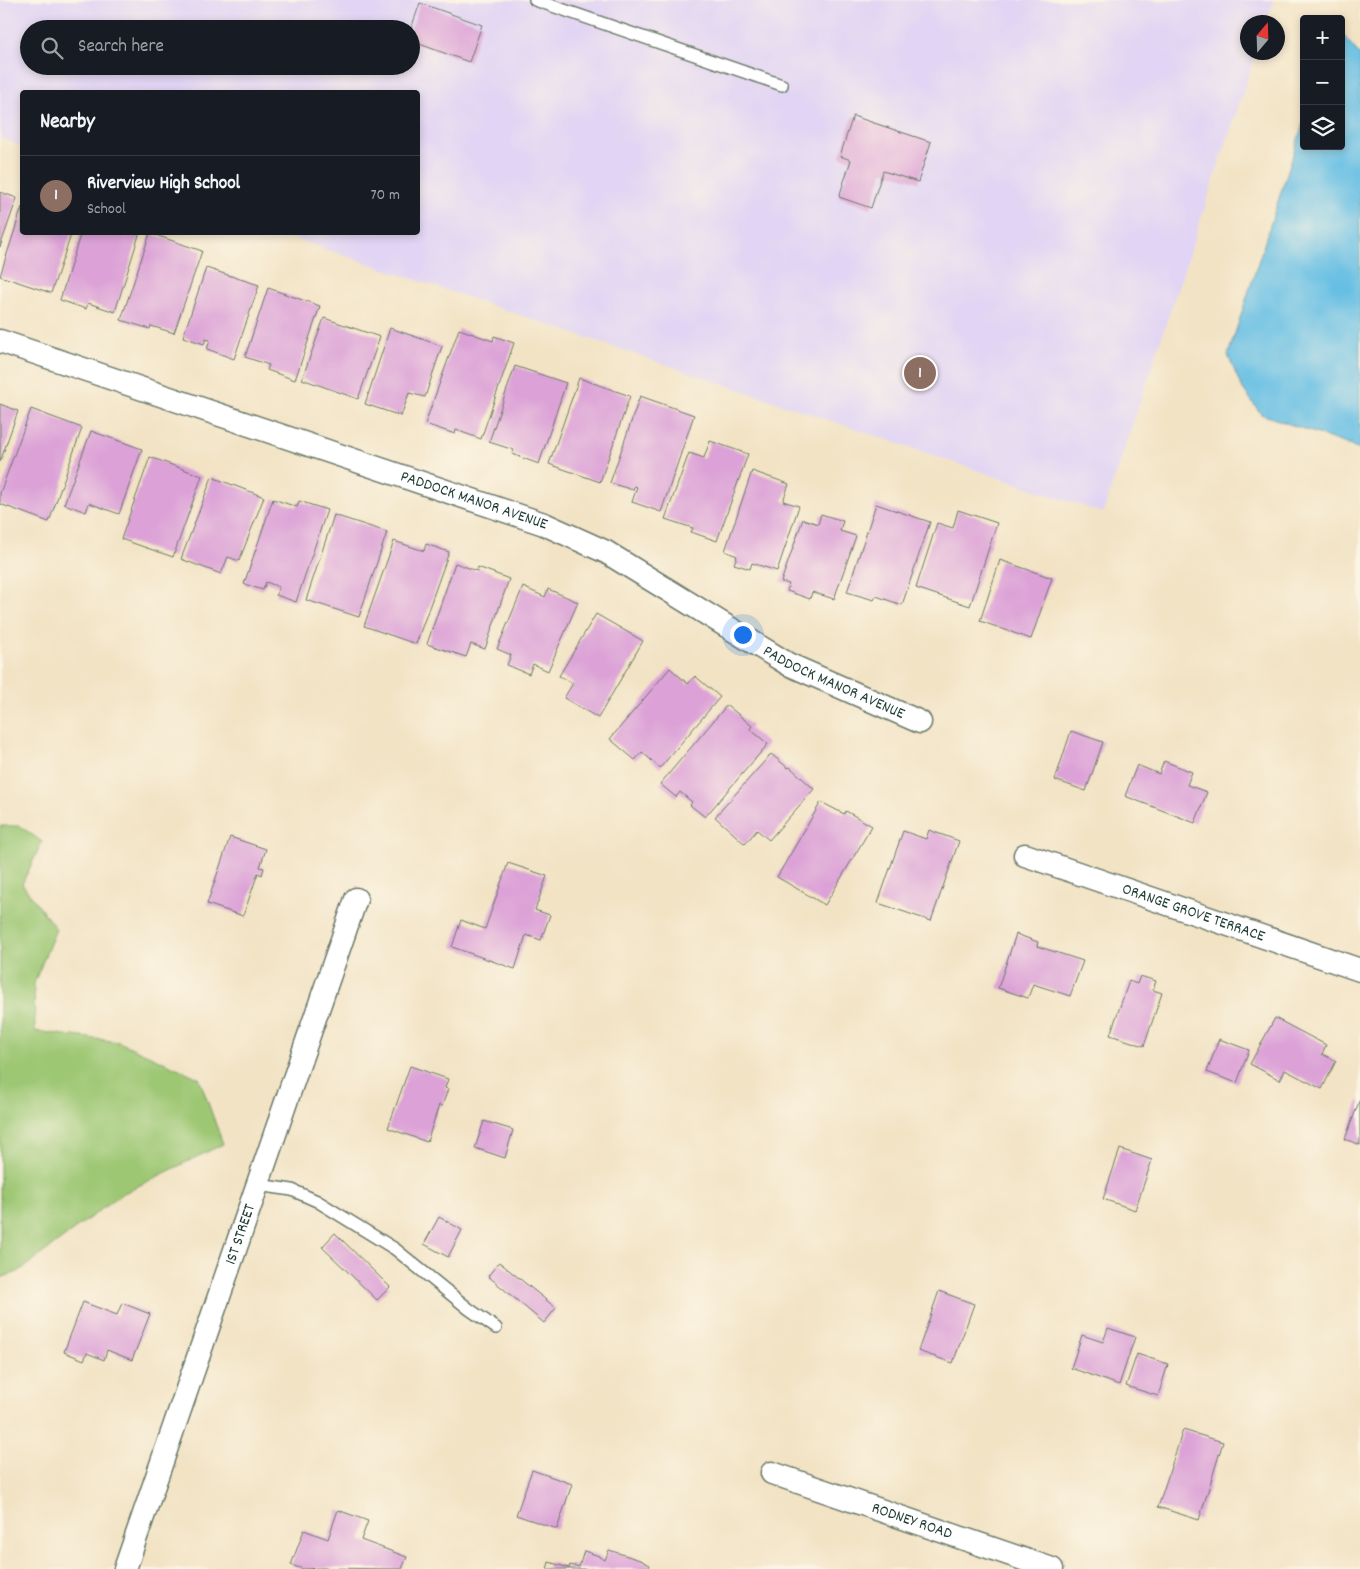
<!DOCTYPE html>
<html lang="en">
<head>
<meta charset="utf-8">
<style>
	body { margin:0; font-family:Dekko,sans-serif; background:#242831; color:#f1f3f6 }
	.controls { position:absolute; right:15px; top:15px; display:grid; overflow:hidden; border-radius:5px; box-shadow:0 2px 8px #0003 }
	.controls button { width:45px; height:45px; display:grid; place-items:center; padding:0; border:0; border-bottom:1px solid #363941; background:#171b24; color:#f1f3f6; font:25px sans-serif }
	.compass { position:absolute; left:1240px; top:15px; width:45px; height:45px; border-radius:50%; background:#171b24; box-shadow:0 2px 8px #0003; rotate:19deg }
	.you { position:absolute; left:742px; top:634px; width:18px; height:18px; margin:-12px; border:4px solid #fff; border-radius:50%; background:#1a73e8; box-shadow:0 0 0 8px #1a73e833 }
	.badge { display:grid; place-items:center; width:32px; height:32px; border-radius:50%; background:#8c9099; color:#fff; font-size:16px; font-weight:700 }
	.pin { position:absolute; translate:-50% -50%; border:2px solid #fff; box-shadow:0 1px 5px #0006 }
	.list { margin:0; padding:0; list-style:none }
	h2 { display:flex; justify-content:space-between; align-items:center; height:65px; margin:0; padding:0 20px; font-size:21px }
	h2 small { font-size:16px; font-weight:400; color:#9ea1a6 }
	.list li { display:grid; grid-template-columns:32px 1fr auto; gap:15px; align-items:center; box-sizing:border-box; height:80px; padding:0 20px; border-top:1px solid #363941 }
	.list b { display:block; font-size:19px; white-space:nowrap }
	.list p { margin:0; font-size:16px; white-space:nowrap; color:#9ea1a6 }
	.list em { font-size:16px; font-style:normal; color:#9ea1a6 }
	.icon { flex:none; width:28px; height:28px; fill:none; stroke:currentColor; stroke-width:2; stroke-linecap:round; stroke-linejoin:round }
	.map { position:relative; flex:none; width:1360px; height:1569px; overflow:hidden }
	.search { position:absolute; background:#171b24; box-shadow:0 2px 8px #0003; left:20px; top:20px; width:400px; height:55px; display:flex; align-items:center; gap:12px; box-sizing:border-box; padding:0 18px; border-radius:28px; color:#9ea1a6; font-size:19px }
	.panel { position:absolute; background:#171b24; box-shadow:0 2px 8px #0003; left:20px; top:90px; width:400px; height:145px; border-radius:5px }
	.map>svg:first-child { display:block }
</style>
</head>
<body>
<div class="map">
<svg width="1360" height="1569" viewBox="0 0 1360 1569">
	<rect width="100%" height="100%" fill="#fcf5e5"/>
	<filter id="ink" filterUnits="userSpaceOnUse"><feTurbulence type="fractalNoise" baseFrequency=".02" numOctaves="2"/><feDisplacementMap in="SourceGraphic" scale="10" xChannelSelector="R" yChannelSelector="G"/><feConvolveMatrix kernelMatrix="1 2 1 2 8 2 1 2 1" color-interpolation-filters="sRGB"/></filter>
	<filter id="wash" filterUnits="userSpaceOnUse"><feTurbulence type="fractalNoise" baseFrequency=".0096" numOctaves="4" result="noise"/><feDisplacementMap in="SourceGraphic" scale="20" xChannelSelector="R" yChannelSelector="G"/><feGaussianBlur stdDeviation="1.12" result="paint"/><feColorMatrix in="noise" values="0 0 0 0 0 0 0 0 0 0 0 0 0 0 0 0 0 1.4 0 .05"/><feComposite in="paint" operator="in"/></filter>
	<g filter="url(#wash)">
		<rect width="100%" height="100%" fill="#f2e3c5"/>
		<path fill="#e1d4f4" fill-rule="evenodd" d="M0 0H1274L1266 22H1248V52L1256 53 1103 513 278 233 418 232V92H22V146L0 138ZM29 29H411V66H29Z"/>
		<polygon fill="#9dc773" stroke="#5e8254" points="0,826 20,826 42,842 22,884 56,929 34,983 35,1031 119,1042 199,1078 223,1144 120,1195 18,1272 0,1278"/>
		<polygon fill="#67bfe4" stroke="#437e8c" points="1341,33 1360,55 1360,449 1261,414 1241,386 1228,355 1304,121 1304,146 1341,146"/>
		<g id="blocks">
			<g fill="#dca2d7">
				<polygon points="420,3 482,25 469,62 411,41 411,29"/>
				<polygon points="853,116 931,142 918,182 883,171 871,208 839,197 851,160 840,156"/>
				<polygon points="0,192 17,198 0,247"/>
				<polygon points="22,207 22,232 72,232 51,293 0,276"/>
				<polygon points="81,232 133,232 139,235 115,312 88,303 86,309 60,300"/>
				<polygon points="150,233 202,251 174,333 151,326 150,329 121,320"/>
				<polygon points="206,268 259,285 234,359 207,349 210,340 206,339 204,344 183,337"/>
				<polygon points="268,288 320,306 295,380 267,370 269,365 245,357"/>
				<polygon points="324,318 380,337 358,399 302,379"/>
				<polygon points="390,328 442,346 425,397 409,393 401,416 365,404"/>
				<polygon points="459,329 493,341 494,336 514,343 481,439 456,430 455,434 425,424"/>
				<polygon points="515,366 566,383 539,464 512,454 514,450 489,442"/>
				<polygon points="579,378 630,396 600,482 549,464"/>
				<polygon points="640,396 694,415 661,512 632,502 637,487 634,486 633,490 610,483"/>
				<polygon points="0,404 18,411 0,462"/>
				<polygon points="31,409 82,428 49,522 0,504 0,493"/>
				<polygon points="91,431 142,449 119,514 89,503 86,512 64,504"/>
				<polygon points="710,441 748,454 717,541 691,532 693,528 665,519 689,453 704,458"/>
				<polygon points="150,457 202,476 173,557 121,539"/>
				<polygon points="752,471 789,484 783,501 799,506 777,571 752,563 750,569 734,564 737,556 725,551"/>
				<polygon points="212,477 264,497 239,561 228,557 221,574 181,559"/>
				<polygon points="273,499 297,507 299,501 327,510 296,602 276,595 279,587 266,582 263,590 244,584"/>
				<polygon points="876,504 930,522 902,605 876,596 874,600 847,592"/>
				<polygon points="958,510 997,523 970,606 916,588 937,523 953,528"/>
				<polygon points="821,514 843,521 840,531 856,536 834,599 812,592 810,599 787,591 789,584 781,582 803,519 818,524"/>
				<polygon points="334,515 387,532 359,617 306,600"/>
				<polygon points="394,541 424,551 426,544 449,552 416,644 364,626"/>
				<polygon points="1000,560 1052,578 1031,639 980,621"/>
				<polygon points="455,563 477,571 478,567 509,579 485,649 471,644 466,657 427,644"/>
				<polygon points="523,587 545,597 548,589 578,602 548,671 533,664 529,674 507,665 511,655 497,649"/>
				<polygon points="596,614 643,641 598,718 564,698 573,683 559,676"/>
				<polygon points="670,668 688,684 695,676 720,697 660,768 642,752 635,760 610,739"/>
				<polygon points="727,705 752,726 750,729 768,744 705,817 690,805 692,802 680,792 676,797 660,784"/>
				<polygon points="1071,731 1103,742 1086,791 1055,780"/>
				<polygon points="771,754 788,768 790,767 814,789 769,840 757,830 745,844 715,817"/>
				<polygon points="1164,761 1192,772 1187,785 1207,792 1195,823 1125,796 1137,765 1159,774"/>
				<polygon points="821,802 844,814 846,811 872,826 825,905 777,877"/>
				<polygon points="929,830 959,841 931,921 878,903 903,831 926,839"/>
				<polygon points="230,837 266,849 260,867 264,868 262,875 258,873 243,916 207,904"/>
				<polygon points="508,863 547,876 535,910 550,915 541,940 526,935 515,969 452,947 461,920 485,929"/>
				<polygon points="1016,934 1038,942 1037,946 1083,961 1070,996 1033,984 1028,998 998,988"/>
				<polygon points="1140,976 1156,981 1153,990 1162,993 1144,1046 1110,1035 1129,981 1137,984"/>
				<polygon points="1275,1018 1326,1045 1322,1054 1336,1061 1322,1089 1285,1070 1280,1080 1250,1064"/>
				<polygon points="1219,1039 1249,1050 1237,1083 1207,1072"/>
				<polygon points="410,1066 448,1079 445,1088 448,1089 442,1106 439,1105 427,1142 388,1128"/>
				<polygon points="1360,1099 1360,1145 1345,1139"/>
				<polygon points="484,1121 513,1130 505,1158 475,1148"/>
				<polygon points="1120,1149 1152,1160 1135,1210 1103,1199"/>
				<polygon points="439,1217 462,1230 448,1257 424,1244"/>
				<polygon points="335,1233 390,1287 377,1300 322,1247"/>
				<polygon points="499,1262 556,1308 544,1323 488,1276"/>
				<polygon points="939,1291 974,1304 953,1363 918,1351"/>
				<polygon points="83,1302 117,1315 122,1303 150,1314 132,1360 107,1350 104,1360 87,1353 84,1360 64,1352"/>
				<polygon points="1108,1328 1135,1337 1119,1385 1071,1368 1082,1335 1103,1342"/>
				<polygon points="1137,1354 1168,1364 1158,1396 1126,1386"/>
				<polygon points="1183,1430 1223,1442 1199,1520 1158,1507"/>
				<polygon points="532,1470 572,1484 557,1529 516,1515"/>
				<polygon points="338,1510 368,1521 361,1540 407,1557 402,1569 321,1568 303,1569 291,1565 304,1530 328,1539"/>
				<polygon points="609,1550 643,1561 643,1562 650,1565 648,1569 547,1569 549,1562 569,1568 570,1565 579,1567 584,1551 599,1556 599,1557 605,1560"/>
			</g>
		</g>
	</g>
	<g filter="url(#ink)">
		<use href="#blocks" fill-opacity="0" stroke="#697767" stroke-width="1"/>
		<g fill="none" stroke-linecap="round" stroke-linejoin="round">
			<defs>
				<g id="service">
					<polyline points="535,0 782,85"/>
					<polyline points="258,1185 292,1190 317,1201 395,1249 469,1309 496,1328"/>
				</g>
				<g id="minor">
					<path id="s1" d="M0 341 544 524 606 552 788 664 920 722"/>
					<path id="s2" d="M1025 855 1360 970"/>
					<path id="s3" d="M772 1473 1052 1569"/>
					<path id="s4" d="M125 1569 356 899"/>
				</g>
			</defs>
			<use href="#service" stroke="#697767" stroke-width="14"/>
			<use href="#minor" stroke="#697767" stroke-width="25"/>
			<use href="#service" stroke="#fff" stroke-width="11"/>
			<use href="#minor" stroke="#fff" stroke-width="22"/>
		</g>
	</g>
	<g text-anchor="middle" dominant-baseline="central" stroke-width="4.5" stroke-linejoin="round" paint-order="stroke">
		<g font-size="16" fill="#1f3d34" stroke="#fcf5e5">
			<text stroke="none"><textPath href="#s1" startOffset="500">PADDOCK MANOR AVENUE</textPath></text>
			<text stroke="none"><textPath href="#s1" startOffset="905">PADDOCK MANOR AVENUE</textPath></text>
			<text stroke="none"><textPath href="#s2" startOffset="178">ORANGE GROVE TERRACE</textPath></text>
			<text stroke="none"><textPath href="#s4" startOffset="354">1ST STREET</textPath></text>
			<text stroke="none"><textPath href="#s3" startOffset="148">RODNEY ROAD</textPath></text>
		</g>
	</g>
</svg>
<div class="controls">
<button>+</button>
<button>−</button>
<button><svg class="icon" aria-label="layers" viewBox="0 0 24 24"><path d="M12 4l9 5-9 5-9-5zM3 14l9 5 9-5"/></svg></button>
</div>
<svg class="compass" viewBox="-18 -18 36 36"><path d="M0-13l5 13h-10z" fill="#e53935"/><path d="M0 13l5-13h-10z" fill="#9ea1a6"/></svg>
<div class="you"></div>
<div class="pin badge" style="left:920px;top:373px;background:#8d6e63">1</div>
<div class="search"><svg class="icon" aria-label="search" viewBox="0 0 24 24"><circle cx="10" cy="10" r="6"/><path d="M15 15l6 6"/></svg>Search here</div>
<section class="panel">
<h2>Nearby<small></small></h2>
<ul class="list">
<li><span class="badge" style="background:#8d6e63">1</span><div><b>Riverview High School</b><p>School</p></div><em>70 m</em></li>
</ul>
</section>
</div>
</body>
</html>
